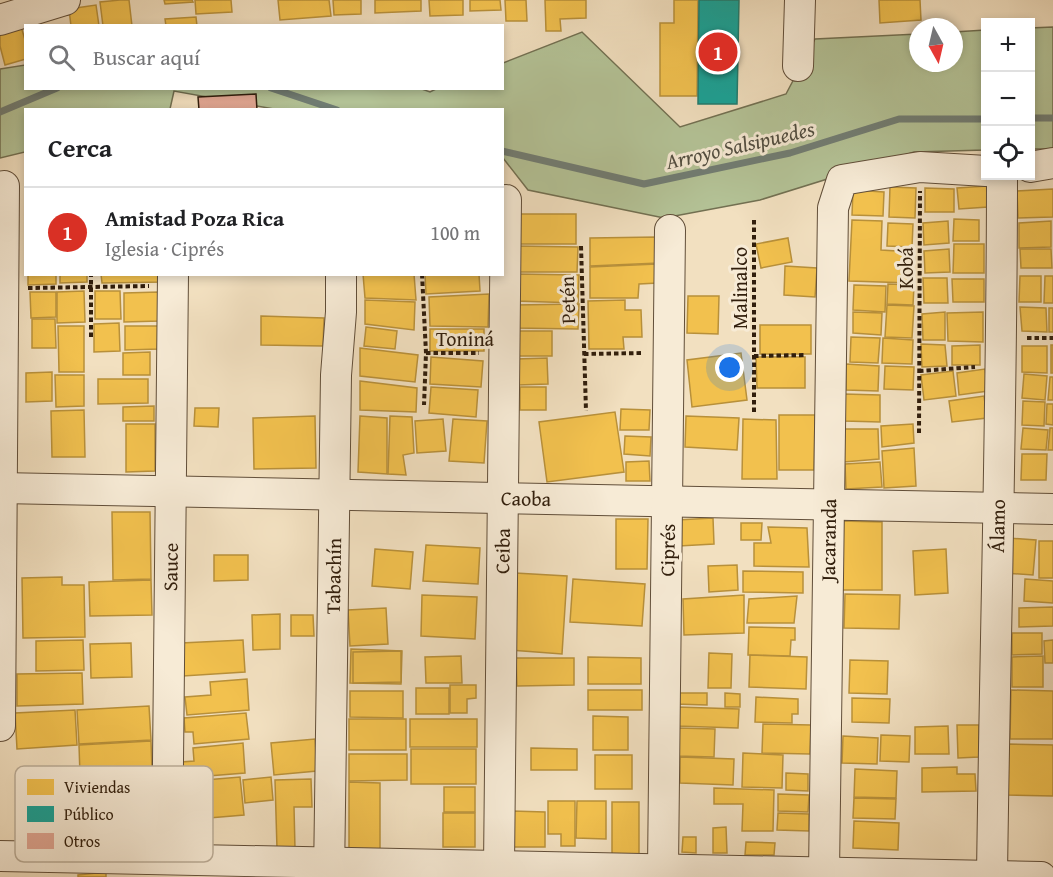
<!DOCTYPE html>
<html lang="es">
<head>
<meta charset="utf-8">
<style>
	body { margin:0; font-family:"Gentium Book Plus",serif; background:#f6f6f6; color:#202124 }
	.controls { position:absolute; right:18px; top:18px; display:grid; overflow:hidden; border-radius:0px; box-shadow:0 3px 9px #0003 }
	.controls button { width:54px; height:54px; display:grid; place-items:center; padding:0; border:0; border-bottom:2px solid #e0e0e0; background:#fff; color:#202124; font:30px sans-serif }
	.compass { position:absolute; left:909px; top:18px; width:54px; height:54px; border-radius:50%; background:#fff; box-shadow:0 3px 9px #0003; rotate:172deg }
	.you { position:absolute; left:730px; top:368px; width:21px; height:21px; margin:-15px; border:4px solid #fff; border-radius:50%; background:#1a73e8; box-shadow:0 0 0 9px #1a73e833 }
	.badge { display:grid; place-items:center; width:39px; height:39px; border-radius:50%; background:#d93025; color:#fff; font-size:20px; font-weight:700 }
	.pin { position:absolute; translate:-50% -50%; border:3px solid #fff; box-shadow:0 2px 6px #0006 }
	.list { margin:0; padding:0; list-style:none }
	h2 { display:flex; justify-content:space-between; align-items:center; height:78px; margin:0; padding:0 24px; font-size:26px }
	h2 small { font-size:20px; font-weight:400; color:#757577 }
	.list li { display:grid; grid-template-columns:39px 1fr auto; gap:18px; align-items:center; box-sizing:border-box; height:90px; padding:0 24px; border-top:2px solid #e0e0e0 }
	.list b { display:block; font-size:22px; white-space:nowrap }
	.list p { margin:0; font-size:20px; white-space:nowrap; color:#757577 }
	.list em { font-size:20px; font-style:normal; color:#757577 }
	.icon { flex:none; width:33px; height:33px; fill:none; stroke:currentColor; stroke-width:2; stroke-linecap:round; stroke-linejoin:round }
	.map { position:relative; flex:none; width:1053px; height:877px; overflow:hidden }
	.search { position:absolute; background:#fff; box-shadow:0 3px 9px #0003; left:24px; top:24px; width:480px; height:66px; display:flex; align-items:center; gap:15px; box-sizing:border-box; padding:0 21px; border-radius:0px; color:#757577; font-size:22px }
	.panel { position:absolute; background:#fff; box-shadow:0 3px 9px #0003; left:24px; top:108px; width:480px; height:168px; border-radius:0px }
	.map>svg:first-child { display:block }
</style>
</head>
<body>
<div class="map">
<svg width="1053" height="877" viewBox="0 0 1053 877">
	<rect width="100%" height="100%" fill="#f2e0c0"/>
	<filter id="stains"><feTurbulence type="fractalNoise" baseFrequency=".00333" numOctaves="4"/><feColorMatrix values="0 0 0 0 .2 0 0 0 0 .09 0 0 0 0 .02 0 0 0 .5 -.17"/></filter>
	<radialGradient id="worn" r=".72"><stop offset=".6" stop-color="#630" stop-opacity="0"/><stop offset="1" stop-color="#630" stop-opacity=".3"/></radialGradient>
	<g fill="#b4c397" stroke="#727052" stroke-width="1.5">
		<polygon points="1053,27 1053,149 1031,149 1030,28"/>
		<polygon points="985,30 985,150 914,152 760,200 664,218 528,190 503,158 502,110 274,109 174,91 170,109 26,110 25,152 0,158 0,69 25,65 26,88 419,88 430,92 438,88 502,88 503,63 582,32 680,127 786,94 815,39 918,34 918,63 954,63 954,32"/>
	</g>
	<g fill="#f2c14e" stroke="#b8903a" stroke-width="1.5">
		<polygon points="120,0 129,0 132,26 103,26 100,2"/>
		<polygon points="164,0 192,0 193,2 165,4"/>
		<polygon points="195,0 231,0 232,12 196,14"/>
		<polygon points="278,0 329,0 331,16 280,20"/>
		<polygon points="333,0 361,0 361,14 334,15"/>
		<polygon points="375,0 421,0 421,11 375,13"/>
		<polygon points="429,0 463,0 463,15 430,16"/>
		<polygon points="470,0 500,0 501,10 470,11"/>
		<polygon points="505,0 526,0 527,21 506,21"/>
		<polygon points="545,0 586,0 586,18 560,19 561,31 546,31"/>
		<polygon points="674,0 698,0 697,96 660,96 660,23 674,23"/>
		<polygon points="879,0 920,0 921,20 880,23"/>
		<polygon points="96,5 99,26 71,26 69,9"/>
		<polygon points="196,17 197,26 166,26 165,19"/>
		<polygon points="19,20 26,43 26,59 5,65 0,46 0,26"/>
		<polygon points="987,186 988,207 959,209 957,188"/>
		<polygon points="890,187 916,188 915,218 889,217"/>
		<polygon points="925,188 954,189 954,212 925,212"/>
		<polygon points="1053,189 1053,217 1018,218 1017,191"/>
		<polygon points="853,190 884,192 883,216 852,215"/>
		<polygon points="516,214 576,214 576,244 515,244"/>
		<polygon points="954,219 979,220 979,241 953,241"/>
		<polygon points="852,220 882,221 881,250 913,252 912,283 849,281"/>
		<polygon points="948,221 949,243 924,245 923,223"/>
		<polygon points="1051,221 1051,247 1019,248 1019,223"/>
		<polygon points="888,223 913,224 912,247 887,246"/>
		<polygon points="657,237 659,263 590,266 590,238"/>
		<polygon points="788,238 792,262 761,268 756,244"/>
		<polygon points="954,244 984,244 984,273 953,273"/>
		<polygon points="516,246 578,247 577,272 516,272"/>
		<polygon points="949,249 950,272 925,273 924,251"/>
		<polygon points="1020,249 1051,249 1052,268 1021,268"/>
		<polygon points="657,264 658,283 639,284 638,298 590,298 590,267"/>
		<polygon points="785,266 817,268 815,297 784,295"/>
		<polygon points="28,274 56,274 56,284 28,285"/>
		<polygon points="60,274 87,274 87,282 60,283"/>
		<polygon points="101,274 163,274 163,282 102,283"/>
		<polygon points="363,274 414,274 416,300 365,298"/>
		<polygon points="425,274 479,274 480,291 426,294"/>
		<polygon points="516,274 579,275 578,303 515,301"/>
		<polygon points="1020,276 1041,276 1041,302 1019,302"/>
		<polygon points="1045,276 1053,276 1053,303 1044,303"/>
		<polygon points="923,278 947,278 948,303 924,303"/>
		<polygon points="952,279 984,279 984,302 953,302"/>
		<polygon points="888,284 914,285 913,305 887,304"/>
		<polygon points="854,285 886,286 885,312 853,310"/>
		<polygon points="84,291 85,322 57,323 57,292"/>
		<polygon points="95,291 120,291 121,319 95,319"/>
		<polygon points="30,292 56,292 56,317 31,318"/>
		<polygon points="159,292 160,321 124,322 124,293"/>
		<polygon points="489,294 488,327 430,326 429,297"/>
		<polygon points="688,296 719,296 718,334 687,333"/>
		<polygon points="365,300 415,302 414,330 365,324"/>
		<polygon points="625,300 625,310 641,310 642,337 623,337 624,349 589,349 588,301"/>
		<polygon points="579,304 578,329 515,328 515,305"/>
		<polygon points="887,305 914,306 912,338 885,337"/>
		<polygon points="1020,307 1046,308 1047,332 1022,331"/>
		<rect x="1049" y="308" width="4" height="24"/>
		<polygon points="853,312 882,313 881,335 853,333"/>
		<polygon points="945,312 945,340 923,340 922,314"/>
		<polygon points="983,312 983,342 948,341 947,313"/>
		<polygon points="261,316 324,318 323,346 261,345"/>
		<polygon points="32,319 55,319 56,348 32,348"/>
		<polygon points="119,323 120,351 94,352 94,324"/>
		<rect x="760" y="325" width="51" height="29"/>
		<polygon points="58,326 84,326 84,372 59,372"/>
		<polygon points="125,326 158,326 159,349 125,350"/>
		<polygon points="366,327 397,331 395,349 364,346"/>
		<rect x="430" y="329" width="54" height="22"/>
		<rect x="515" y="331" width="37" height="25"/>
		<polygon points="851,337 880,338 878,363 850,362"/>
		<polygon points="883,338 913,340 912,364 882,363"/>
		<polygon points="921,344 945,345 947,366 922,367"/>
		<polygon points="980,345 980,365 952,365 952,346"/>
		<rect x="1051" y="345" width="2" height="28"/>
		<polygon points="1022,346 1047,346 1047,373 1022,372"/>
		<polygon points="360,348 418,355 415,382 360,376"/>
		<polygon points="150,352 150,375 123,375 123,353"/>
		<polygon points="741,353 747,400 692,407 687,360"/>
		<polygon points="431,357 483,361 481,387 430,384"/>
		<polygon points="756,357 805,357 805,388 757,388"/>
		<polygon points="547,358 548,384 517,385 516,359"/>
		<polygon points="846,364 879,366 878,391 846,390"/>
		<polygon points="885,366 914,367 913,390 884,389"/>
		<polygon points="985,369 988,391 959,395 957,373"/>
		<polygon points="953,371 956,396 924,400 921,375"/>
		<polygon points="52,372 52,401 26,402 26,373"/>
		<polygon points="1024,374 1047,376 1045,400 1022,398"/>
		<polygon points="55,375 84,375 84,406 56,407"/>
		<polygon points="1050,377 1053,377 1053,400 1048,400"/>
		<polygon points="98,379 148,379 148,403 98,404"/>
		<polygon points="360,381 417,388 416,412 360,410"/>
		<polygon points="431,387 478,390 476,417 429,413"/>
		<rect x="520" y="387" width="26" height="23"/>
		<polygon points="844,394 880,395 880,422 844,421"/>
		<polygon points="984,396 987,418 952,422 949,401"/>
		<polygon points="1023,401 1045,402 1044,426 1022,425"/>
		<polygon points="1047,404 1053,404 1053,425 1046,424"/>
		<polygon points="154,406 154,421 123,421 123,407"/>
		<polygon points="195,408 219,408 218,427 194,426"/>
		<polygon points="621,409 650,410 649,430 620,430"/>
		<polygon points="84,410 85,457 52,457 51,411"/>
		<polygon points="615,412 624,472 547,482 539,422"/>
		<polygon points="779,415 815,415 814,470 779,470"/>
		<polygon points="315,416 316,468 254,469 253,418"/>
		<polygon points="360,416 387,418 387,474 358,472"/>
		<polygon points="390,416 412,417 414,453 403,455 406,475 388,474"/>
		<polygon points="686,416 739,418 737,450 685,447"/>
		<polygon points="443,419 446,451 417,453 415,421"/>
		<polygon points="453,419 487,421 484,463 449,461"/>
		<polygon points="743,419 776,420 777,479 742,479"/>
		<polygon points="126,424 155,424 155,471 126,472"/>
		<polygon points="913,424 914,443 882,447 881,426"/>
		<polygon points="1023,428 1048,430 1046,450 1021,449"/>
		<polygon points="1050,428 1053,428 1053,450 1048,450"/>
		<polygon points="844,429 878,429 879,459 844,462"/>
		<polygon points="625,436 651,437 650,456 624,454"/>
		<polygon points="914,448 916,486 884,488 882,451"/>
		<polygon points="1022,454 1047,454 1046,480 1021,480"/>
		<polygon points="649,461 650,481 626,481 626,462"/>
		<polygon points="880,462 882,487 846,489 845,464"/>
		<polygon points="112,512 150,512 151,579 113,580"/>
		<polygon points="713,518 714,544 679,546 677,520"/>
		<polygon points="616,519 648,519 647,569 616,569"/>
		<polygon points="841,521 882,522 882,590 841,590"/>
		<polygon points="741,523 762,523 761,540 741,540"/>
		<polygon points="768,527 807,528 809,567 754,566 754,543 771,543"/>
		<polygon points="1008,538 1036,540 1033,575 1005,573"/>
		<rect x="1039" y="541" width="14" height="37"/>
		<polygon points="426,545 480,548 478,584 423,581"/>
		<polygon points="375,549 413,552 410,589 372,586"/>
		<polygon points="946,549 948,593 915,595 913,551"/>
		<polygon points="214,555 248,555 248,580 214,581"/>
		<polygon points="737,565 738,590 709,592 708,566"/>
		<polygon points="743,571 803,572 803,593 743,592"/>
		<polygon points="515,573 567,576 562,654 510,650"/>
		<polygon points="62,577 62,585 84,585 85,637 23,638 22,578"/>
		<polygon points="573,579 645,584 642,626 570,622"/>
		<polygon points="1025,579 1053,581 1053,603 1024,601"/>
		<polygon points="151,580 152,615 90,616 89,582"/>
		<polygon points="845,594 900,595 899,629 844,628"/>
		<polygon points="422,595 477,597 475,639 421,636"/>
		<polygon points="744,595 744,633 684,635 683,599"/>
		<polygon points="797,596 794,623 747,623 749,599"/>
		<polygon points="1053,607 1053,626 1019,627 1019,608"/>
		<polygon points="386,608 388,644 350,646 348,610"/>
		<polygon points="280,614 280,649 253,650 252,615"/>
		<polygon points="291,615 313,615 314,636 291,636"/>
		<polygon points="749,627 795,628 795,640 791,640 790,656 748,655"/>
		<polygon points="1012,633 1042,633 1042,654 1012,655"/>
		<polygon points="83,640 84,670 36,671 36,641"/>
		<polygon points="243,640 245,672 183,676 181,643"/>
		<polygon points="1053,640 1053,663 1045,663 1044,641"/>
		<polygon points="131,643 132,677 91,678 90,644"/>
		<polygon points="351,649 402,651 401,684 350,683"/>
		<polygon points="401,651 401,682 353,683 353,652"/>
		<polygon points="709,653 732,654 731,688 708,688"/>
		<polygon points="750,655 807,657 806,689 749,687"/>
		<polygon points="461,656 462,683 426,683 425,657"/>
		<polygon points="1043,656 1043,687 1012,687 1012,657"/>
		<polygon points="588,657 641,658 641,684 588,684"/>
		<polygon points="516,658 574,658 574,685 517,686"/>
		<polygon points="850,660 888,661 887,694 849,693"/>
		<polygon points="82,673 83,704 17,706 17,674"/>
		<polygon points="247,679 249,710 187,715 185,697 211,695 210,682"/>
		<polygon points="450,685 476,685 476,698 467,699 467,713 450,713"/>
		<rect x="416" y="688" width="33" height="26"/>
		<rect x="588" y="690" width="54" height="20"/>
		<polygon points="1011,690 1053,691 1053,739 1010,739"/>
		<polygon points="350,691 403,691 403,718 350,717"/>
		<polygon points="676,693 707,693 707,705 675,704"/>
		<polygon points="725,693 740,694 740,707 725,707"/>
		<polygon points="756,697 798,699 798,714 792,714 792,723 755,722"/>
		<polygon points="852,698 890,699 889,723 852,722"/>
		<polygon points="149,706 151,740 79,744 77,710"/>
		<polygon points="677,707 739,709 738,728 676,726"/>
		<polygon points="75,710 77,745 17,749 15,713"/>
		<polygon points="246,713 249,739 194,744 193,732 185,732 184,718"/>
		<polygon points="593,716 628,717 628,750 593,750"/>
		<rect x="349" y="719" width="57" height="31"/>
		<rect x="410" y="719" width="67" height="28"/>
		<polygon points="763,724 811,725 810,754 762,753"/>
		<polygon points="957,725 979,725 979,757 958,758"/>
		<polygon points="948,726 949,754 915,754 915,727"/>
		<polygon points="678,728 715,729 714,757 677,756"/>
		<polygon points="881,735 910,736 909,762 880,761"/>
		<polygon points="843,736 878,738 877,764 842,763"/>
		<polygon points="315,739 317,771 274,775 271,743"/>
		<polygon points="151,741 152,771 80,775 79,745"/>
		<polygon points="243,743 245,773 183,778 181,762 194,761 193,748"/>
		<polygon points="1008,744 1053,745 1053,796 1008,795"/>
		<polygon points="531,748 577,749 577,770 531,770"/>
		<rect x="411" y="749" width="65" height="35"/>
		<polygon points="743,753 783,755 782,788 742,787"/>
		<polygon points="349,754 407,754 407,780 349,781"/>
		<rect x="595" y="755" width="37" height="34"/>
		<polygon points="680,757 734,759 733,785 680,783"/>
		<polygon points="957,767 957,774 975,774 976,791 922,792 922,768"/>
		<polygon points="855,769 897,771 896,798 854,797"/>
		<polygon points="786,773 808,774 808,791 786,790"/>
		<polygon points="240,777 244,815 185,820 181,782"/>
		<polygon points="271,777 273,800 245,803 243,780"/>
		<polygon points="311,779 312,807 294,807 295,849 277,849 275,780"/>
		<polygon points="349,782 380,783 380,854 349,854"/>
		<rect x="444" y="787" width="31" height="25"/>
		<polygon points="714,788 774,790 773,831 742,831 743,804 714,804"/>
		<polygon points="778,794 809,795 808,812 778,811"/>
		<polygon points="854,798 896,799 895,819 853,818"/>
		<polygon points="548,801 575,801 575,846 561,846 561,834 548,834"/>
		<polygon points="577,801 606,801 606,839 576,838"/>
		<polygon points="612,802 639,802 639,857 612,856"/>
		<polygon points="512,811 545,812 545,847 512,847"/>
		<rect x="443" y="813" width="32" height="34"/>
		<polygon points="778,813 809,814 809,831 777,830"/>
		<polygon points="854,821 899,823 898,850 853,848"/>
		<polygon points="726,827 727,853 713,853 713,828"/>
		<polygon points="683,837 696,837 696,853 682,852"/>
		<polygon points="746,842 775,843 774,855 745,855"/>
		<polygon points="106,872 106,877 78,877 78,875"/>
	</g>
	<polygon fill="#17a398" stroke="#1f7b6e" stroke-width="1.5" points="699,0 739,0 737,104 698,104"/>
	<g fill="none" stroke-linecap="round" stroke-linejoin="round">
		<g stroke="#717d74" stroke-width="7">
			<polyline points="271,88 337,110"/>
			<polyline points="0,112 57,88"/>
			<polyline points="1030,118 1053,118"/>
			<polyline points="502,151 644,184 790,153 899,119 986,119"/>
		</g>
	</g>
	<polygon fill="#e1a794" stroke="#311e0c" stroke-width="1.5" points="256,94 257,110 199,110 198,97"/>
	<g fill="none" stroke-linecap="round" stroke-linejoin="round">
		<defs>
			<g id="minor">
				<polyline points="0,20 65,0"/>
				<polyline points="798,66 800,0"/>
				<polyline points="1030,167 1053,163"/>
				<polyline points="0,488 1053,509"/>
				<polyline points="0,726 4,186"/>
				<polyline points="0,856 1041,877"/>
				<polyline points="167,859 173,274"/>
				<polyline points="499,866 506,200"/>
				<polyline points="663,869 670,230"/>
				<polyline points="824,873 833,208 842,180 920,167 986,171"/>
				<path d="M992 876C995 643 1002 409 1002 176"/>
				<polyline points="329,877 336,375 341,312 341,274"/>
			</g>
		</defs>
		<use href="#minor" stroke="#614e39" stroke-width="32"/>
		<g stroke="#311e0c" stroke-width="4" stroke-dasharray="4.5 3" stroke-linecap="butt">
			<polyline points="754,220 754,415"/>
			<polyline points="581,246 586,411"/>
			<polyline points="422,274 426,353 424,405"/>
			<polyline points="28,288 149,286"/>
			<polyline points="91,337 91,274"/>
			<polyline points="1027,338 1053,338"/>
			<polyline points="426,353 479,353"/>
			<polyline points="584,354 644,353"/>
			<polyline points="754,356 806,355"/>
			<polyline points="919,371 975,367"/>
			<polyline points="919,433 920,191"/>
		</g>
		<use href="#minor" stroke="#f7ebd6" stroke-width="30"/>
	</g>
	<g text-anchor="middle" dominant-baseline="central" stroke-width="6" stroke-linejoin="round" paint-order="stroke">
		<g font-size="20" fill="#311e0c" stroke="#f7ebd6">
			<text transform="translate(905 268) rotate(-90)">Kobá</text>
			<text transform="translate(739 288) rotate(-90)">Malinalco</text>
			<text transform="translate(567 300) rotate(-92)">Petén</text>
			<text x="465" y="338">Toniná</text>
			<text transform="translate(526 498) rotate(1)">Caoba</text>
			<text transform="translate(997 526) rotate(-89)">Álamo</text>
			<text transform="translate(828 540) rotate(-89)">Jacaranda</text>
			<text transform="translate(667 550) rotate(-89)">Ciprés</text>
			<text transform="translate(502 551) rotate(-89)">Ceiba</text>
			<text transform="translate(170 567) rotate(-89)">Sauce</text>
			<text transform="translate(333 576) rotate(-89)">Tabachín</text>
		</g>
		<g font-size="21" font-style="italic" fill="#514d40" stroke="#f7ebd6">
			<text transform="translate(740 145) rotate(-13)">Arroyo Salsipuedes</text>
		</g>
	</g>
	<rect x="15" y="766" width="198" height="96" rx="9" fill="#f7ebd6" stroke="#bcae99" stroke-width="1.5"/>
	<rect x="27" y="779" width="27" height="16" fill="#f2c14e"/>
	<rect x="27" y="806" width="27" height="16" fill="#17a398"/>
	<rect x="27" y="833" width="27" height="16" fill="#e1a794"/>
	<g font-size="16" fill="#311e0c">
		<text x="64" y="793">Viviendas</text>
		<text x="64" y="820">Público</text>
		<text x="64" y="847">Otros</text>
	</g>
	<rect width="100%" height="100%" filter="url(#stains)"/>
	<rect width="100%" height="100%" fill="url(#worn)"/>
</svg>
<div class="controls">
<button>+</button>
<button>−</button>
<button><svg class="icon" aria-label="locate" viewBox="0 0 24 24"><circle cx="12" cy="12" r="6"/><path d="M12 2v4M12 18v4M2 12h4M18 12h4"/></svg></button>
</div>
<svg class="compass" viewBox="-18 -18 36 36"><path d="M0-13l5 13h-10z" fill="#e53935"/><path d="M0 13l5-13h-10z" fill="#757577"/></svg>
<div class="you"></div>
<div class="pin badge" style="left:718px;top:52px">1</div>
<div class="search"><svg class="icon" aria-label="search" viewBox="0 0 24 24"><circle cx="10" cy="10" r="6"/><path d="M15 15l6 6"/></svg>Buscar aquí</div>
<section class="panel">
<h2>Cerca<small></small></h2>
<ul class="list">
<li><span class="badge">1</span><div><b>Amistad Poza Rica</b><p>Iglesia · Ciprés</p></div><em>100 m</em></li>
</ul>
</section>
</div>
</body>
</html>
